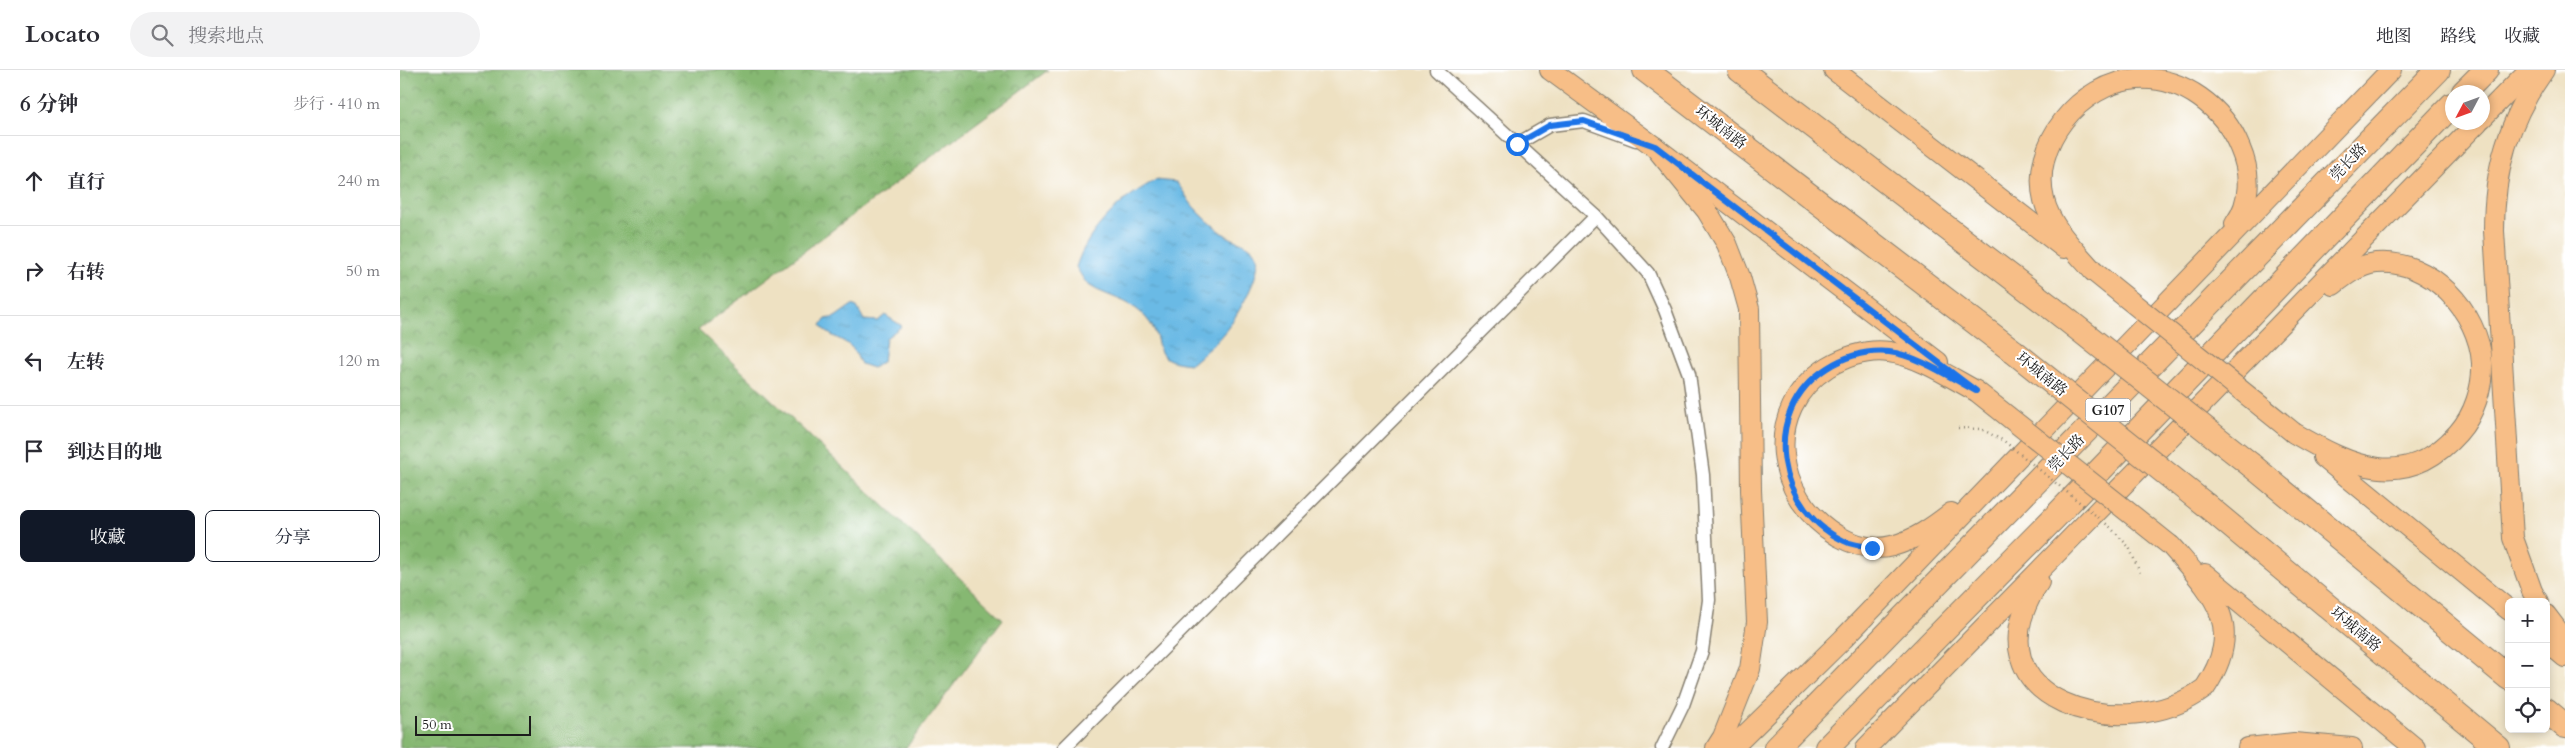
<!DOCTYPE html>
<html lang="zh">
<head>
<meta charset="utf-8">
<style>
	body { margin:0; font-family:Cardo,"Noto Serif SC",serif; background:#f2f2f3; color:#2b2b33 }
	.controls { position:absolute; right:15px; bottom:15px; display:grid; overflow:hidden; border-radius:8px; box-shadow:0 2px 8px #0003 }
	.controls button { width:45px; height:45px; display:grid; place-items:center; padding:0; border:0; border-bottom:1px solid #e1e1e2; background:#fff; color:#2b2b33; font:25px sans-serif }
	.compass { position:absolute; left:2045px; top:15px; width:45px; height:45px; border-radius:50%; background:#fff; box-shadow:0 2px 8px #0003; rotate:229deg }
	.scale { position:absolute; left:15px; bottom:12px; width:116px; box-sizing:border-box; padding-left:5px; border:2px solid #1c1c1c; border-top:0; font-size:14px; line-height:18px; white-space:nowrap; color:#1c1c1c; -webkit-text-stroke:4px #fff; paint-order:stroke }
	.stop { position:absolute; width:15px; height:15px; margin:-11px; border:4px solid #1a73e8; border-radius:50%; background:#fff }
	.stop.end { background:#1a73e8; border-color:#fff; box-shadow:0 1px 5px #0008 }
	.list { margin:0; padding:0; list-style:none }
	h2 { display:flex; justify-content:space-between; align-items:center; height:65px; margin:0; padding:0 20px; font-size:21px }
	h2 small { font-size:16px; font-weight:400; color:#7c7c81 }
	.list li { display:grid; grid-template-columns:32px 1fr auto; gap:15px; align-items:center; box-sizing:border-box; height:90px; padding:0 20px; border-top:1px solid #e1e1e2 }
	.list b { display:block; font-size:19px; white-space:nowrap }
	.list em { font-size:16px; font-style:normal; color:#7c7c81 }
	.actions { display:flex; gap:10px; padding:15px 20px }
	.actions a { flex:1; padding:11px 0; border:1px solid #111827; border-radius:8px; text-align:center; font-size:18px; color:#111827 }
	.actions .main { background:#111827; color:#fff }
	.icon { flex:none; width:28px; height:28px; fill:none; stroke:currentColor; stroke-width:2; stroke-linecap:round; stroke-linejoin:round }
	.map { position:relative; flex:none; width:2165px; height:678px; overflow:hidden }
	header { display:flex; align-items:center; gap:30px; box-sizing:border-box; height:70px; padding:0 25px; background:#fff; border-bottom:1px solid #e1e1e2 }
	header strong { font-size:24px }
	nav { display:flex; gap:28px; margin-inline-start:auto; font-size:18px }
	.search { width:350px; height:45px; background:#f2f2f3; display:flex; align-items:center; gap:12px; box-sizing:border-box; padding:0 18px; border-radius:28px; color:#7c7c81; font-size:19px }
	main { display:flex }
	aside { flex:1; background:#fff }
	.map>svg:first-child { display:block }
</style>
</head>
<body>
<header>
<strong>Locato</strong>
<div class="search"><svg class="icon" aria-label="search" viewBox="0 0 24 24"><circle cx="10" cy="10" r="6"/><path d="M15 15l6 6"/></svg>搜索地点</div>
<nav><a>地图</a><a>路线</a><a>收藏</a></nav>
</header>
<main>
<aside>
<h2>6 分钟<small>步行 · 410 m</small></h2>
<ul class="list">
<li><svg class="icon" aria-label="ahead" viewBox="0 0 24 24"><path d="M12 20V5M6 11l6-6 6 6"/></svg><div><b>直行</b></div><em>240 m</em></li>
<li><svg class="icon" aria-label="right" viewBox="0 0 24 24"><path d="M7 20v-9h11M14 6l5 5-5 5"/></svg><div><b>右转</b></div><em>50 m</em></li>
<li><svg class="icon" aria-label="left" viewBox="0 0 24 24"><path d="M17 20v-9H6M10 6l-5 5 5 5"/></svg><div><b>左转</b></div><em>120 m</em></li>
<li><svg class="icon" aria-label="arrive" viewBox="0 0 24 24"><path d="M6 21V4h12l-3 4 3 4H6"/></svg><div><b>到达目的地</b></div></li>
</ul>
<div class="actions"><a class="main">收藏</a><a>分享</a></div>
</aside>
<div class="map">
<svg width="2165" height="678" viewBox="0 0 2165 678">
	<defs>
		<pattern id="forest-crowns" width="20" height="18" patternUnits="userSpaceOnUse" patternTransform="scale(1.25)"><rect width="20" height="18" fill="#86b872"/><path d="M2 6a3 3 0 1 1 6 0M12 15a3 3 0 1 1 6 0" fill="none" stroke="#6d955d"/></pattern>
		<pattern id="water-ripples" width="26" height="14" patternUnits="userSpaceOnUse" patternTransform="scale(1.25)"><rect width="26" height="14" fill="#6abae5"/><path d="M2 4q2-2 4 0t4 0M15 11q2-2 4 0t4 0" fill="none" stroke="#5b9fc4"/></pattern>
	</defs>
	<rect width="100%" height="100%" fill="#fff"/>
	<filter id="ink" filterUnits="userSpaceOnUse"><feTurbulence type="fractalNoise" baseFrequency=".02" numOctaves="2"/><feDisplacementMap in="SourceGraphic" scale="10" xChannelSelector="R" yChannelSelector="G"/><feConvolveMatrix kernelMatrix="1 2 1 2 8 2 1 2 1" color-interpolation-filters="sRGB"/></filter>
	<filter id="wash" filterUnits="userSpaceOnUse"><feTurbulence type="fractalNoise" baseFrequency=".0096" numOctaves="4" result="noise"/><feDisplacementMap in="SourceGraphic" scale="20" xChannelSelector="R" yChannelSelector="G"/><feGaussianBlur stdDeviation="1.12" result="paint"/><feColorMatrix in="noise" values="0 0 0 0 0 0 0 0 0 0 0 0 0 0 0 0 0 1.4 0 .05"/><feComposite in="paint" operator="in"/></filter>
	<g filter="url(#wash)">
		<rect width="100%" height="100%" fill="#eee1c2"/>
		<polygon fill="url(#forest-crowns)" stroke="#516a47" points="0,0 648,0 298,260 603,549 506,678 0,678"/>
		<g fill="url(#water-ripples)" stroke="#436b80">
			<path d="M756 110 776 112C784 121 787 129 793 136 802 146 813 156 824 164 834 172 850 172 856 184 865 201 837 245 827 259 817 272 804 283 791 294 746 291 767 272 747 249 729 228 711 229 690 216 685 213 680 203 676 197 688 159 721 128 756 110Z"/>
			<path d="M452 235 457 237 464 250 478 251 485 245 502 256 486 268 483 291 473 298 461 294C458 289 456 283 453 279 443 267 428 268 421 255L426 249 435 247Z"/>
		</g>
	</g>
	<g filter="url(#ink)">
		<g fill="none" stroke-linecap="round" stroke-linejoin="round">
			<defs>
				<g id="street">
					<polyline points="1036,0 1196,146 1248,203 1265,240 1289,304 1303,405 1309,530 1302,581 1283,635 1262,678"/>
					<polyline points="1117,74 1150,55 1184,51 1236,70"/>
					<polyline points="664,678 1196,146"/>
				</g>
				<g id="primary">
					<polyline points="1150,0 1255,77 1538,292"/>
					<polyline points="1434,0 1664,178"/>
					<polyline points="2082,48 2129,0"/>
					<polyline points="1255,77 1307,141 1327,174 1340,207 1349,239 1351,420 1357,552 1350,599 1323,667 1316,678"/>
					<path d="M1693 201C1675 180 1651 158 1644 130 1630 74 1680 13 1737 9 1783 6 1824 38 1840 78 1851 103 1851 132 1835 154"/>
					<path d="M1894 363C1952 397 2006 422 2058 363 2074 345 2083 318 2082 293 2079 242 2030 188 1976 193 1959 195 1946 205 1933 215"/>
					<polyline points="1923,387 2109,540"/>
					<path d="M1551 443C1533 457 1515 470 1492 476 1473 481 1454 475 1438 466 1374 428 1361 340 1428 297 1447 286 1467 279 1489 282 1519 286 1550 307 1576 321"/>
					<polyline points="1805,504 2015,678"/>
					<path d="M1639 512C1561 632 1726 678 1805 618 1847 555 1812 523 1771 476"/>
					<path d="M2138 532 2132 521 2113 468 2094 161C2094 99 2108 51 2144 0"/>
					<polyline points="2146,545 2165,570"/>
					<polyline points="2146,571 2165,587"/>
					<polyline points="1332,678 1443,569 1991,0"/>
					<polyline points="1466,678 2078,52"/>
					<polyline points="1848,678 1894,673 1952,678"/>
				</g>
				<g id="highway">
					<polyline points="1245,0 1613,281"/>
					<polyline points="1340,0 1652,238"/>
					<polyline points="2064,22 2086,0"/>
					<polyline points="1851,395 2109,608"/>
					<polyline points="1807,436 2098,678"/>
					<polyline points="2146,640 2165,656"/>
					<polyline points="1376,678 2038,0"/>
					<polyline points="1427,678 1655,447 2052,35"/>
				</g>
			</defs>
			<use href="#street" stroke="#857e6f" stroke-width="15"/>
			<use href="#primary" stroke="#857e6f" stroke-width="22"/>
			<use href="#highway" stroke="#857e6f" stroke-width="26"/>
			<use href="#street" stroke="#fff" stroke-width="12"/>
			<use href="#primary" stroke="#f7be87" stroke-width="20"/>
			<use href="#highway" stroke="#f7be87" stroke-width="24"/>
			<defs>
				<g id="primary-bridge">
					<polyline points="1693,201 1894,363"/>
					<polyline points="1576,321 1771,476"/>
				</g>
				<g id="highway-bridge">
					<polyline points="1652,238 1851,395"/>
					<polyline points="1613,281 1807,436"/>
				</g>
			</defs>
			<use href="#primary-bridge" stroke="#857e6f" stroke-width="22" stroke-linecap="butt"/>
			<use href="#highway-bridge" stroke="#857e6f" stroke-width="26" stroke-linecap="butt"/>
			<polyline stroke="#857e6f" stroke-width="2.5" stroke-dasharray="1 4" stroke-linecap="butt" points="1558,358 1581,359 1604,371 1710,457 1729,477 1740,503"/>
			<use href="#primary-bridge" stroke="#f7be87" stroke-width="20"/>
			<use href="#highway-bridge" stroke="#f7be87" stroke-width="24"/>
		</g>
	</g>
	<g fill="none" stroke-linecap="round" stroke-linejoin="round" filter="url(#ink)">
		<path stroke="#1a73e8" stroke-width="6" d="M1117 74 1150 55 1184 51 1255 76 1576 321C1551 308 1517 285 1489 282 1467 280 1446 286 1427 298 1358 342 1376 443 1449 473 1456 475 1464 476 1472 478"/>
	</g>
	<g text-anchor="middle" dominant-baseline="central" stroke-width="4" stroke-linejoin="round" paint-order="stroke">
		<rect fill="#fff" stroke="#606060" stroke-width="1" x="1685.5" y="328.5" width="45" height="23" rx="4"/>
		<g font-size="14" font-weight="bold" fill="#1c1c1c">
			<text x="1708" y="340">G107</text>
		</g>
		<g font-size="15" fill="#1c1c1c" stroke="#fff">
			<text transform="translate(1321 57) rotate(38)">环城南路</text>
			<text transform="translate(1948 92) rotate(-46)">莞长路</text>
			<text transform="translate(1642 304) rotate(39)">环城南路</text>
			<text transform="translate(1666 383) rotate(-46)">莞长路</text>
			<text transform="translate(1956 559) rotate(40)">环城南路</text>
		</g>
	</g>
</svg>
<div class="controls">
<button>+</button>
<button>−</button>
<button><svg class="icon" aria-label="locate" viewBox="0 0 24 24"><circle cx="12" cy="12" r="6"/><path d="M12 2v4M12 18v4M2 12h4M18 12h4"/></svg></button>
</div>
<svg class="compass" viewBox="-18 -18 36 36"><path d="M0-13l5 13h-10z" fill="#e53935"/><path d="M0 13l5-13h-10z" fill="#7c7c81"/></svg>
<div class="scale">50 m</div>
<div class="stop" style="left:1117px;top:74px"></div>
<div class="stop end" style="left:1472px;top:478px"></div>
</div>
</main>
</body>
</html>
